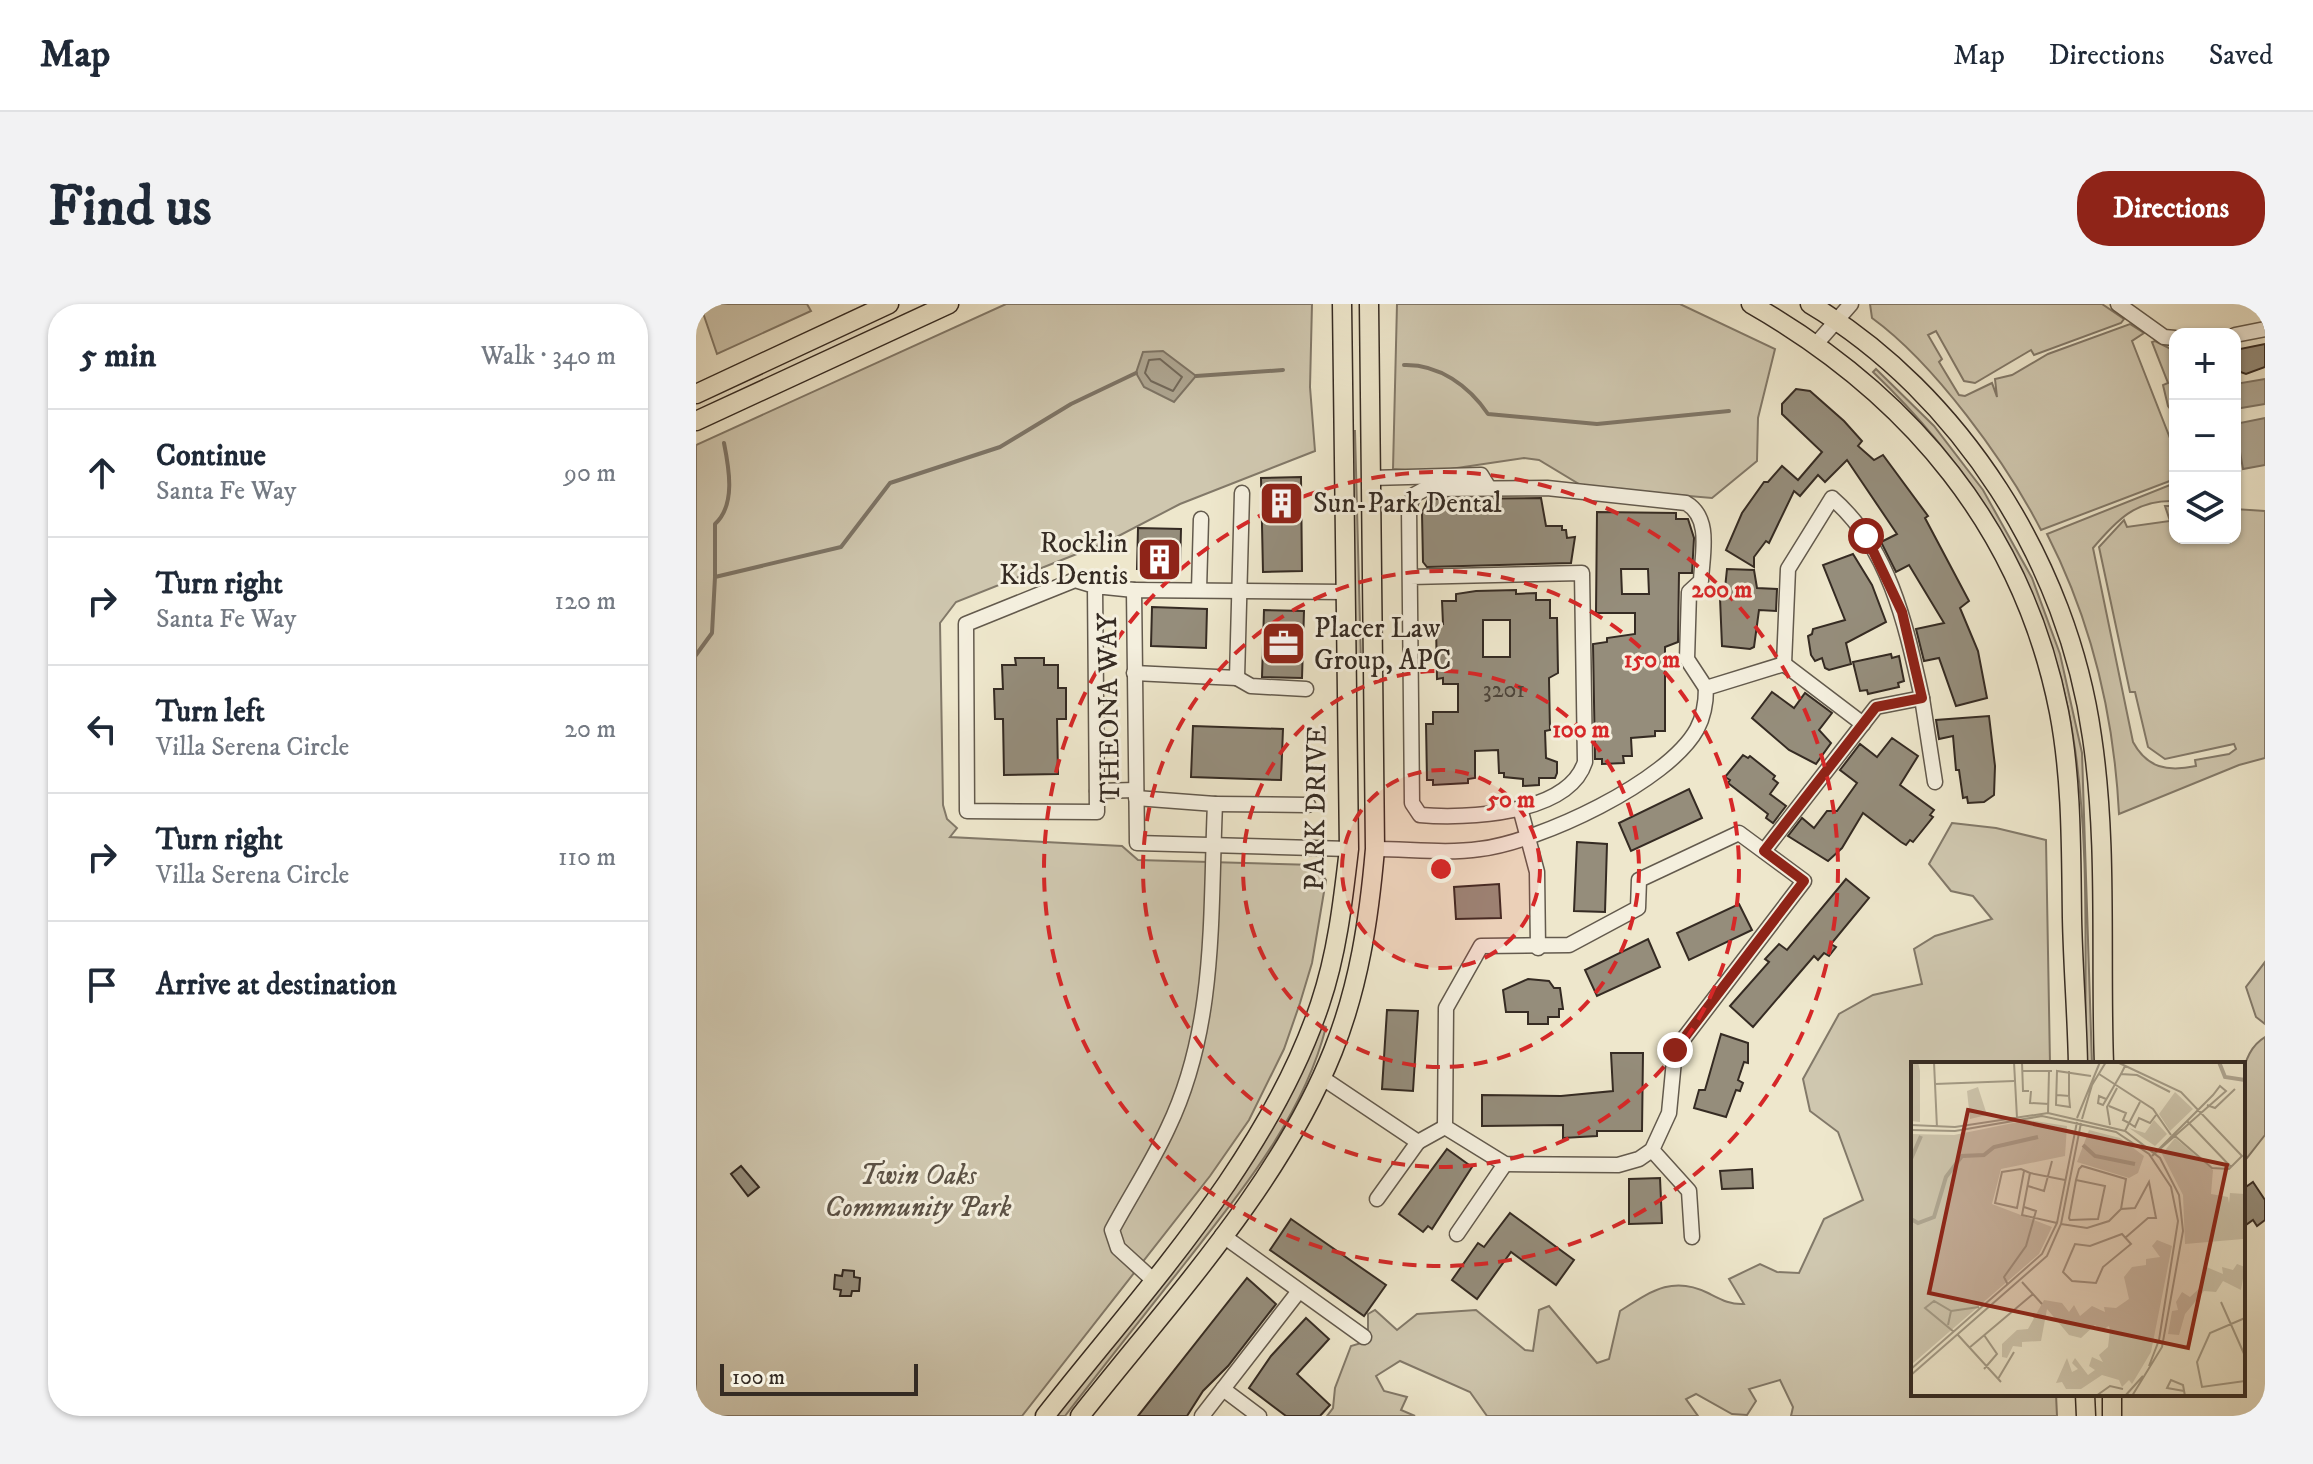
<!DOCTYPE html>
<html lang="en">
<head>
<meta charset="utf-8">
<style>
	body { margin:0; font-family:"IM FELL DW Pica",serif; background:#f2f2f3; color:#1f2937 }
	.controls { position:absolute; right:24px; top:24px; display:grid; overflow:hidden; border-radius:16px; box-shadow:0 2px 6px #0004 }
	.controls button { width:72px; height:72px; display:grid; place-items:center; padding:0; border:0; border-bottom:2px solid #e0e1e3; background:#fff; color:#1f2937; font:40px sans-serif }
	.scale { position:absolute; left:24px; bottom:20px; width:198px; box-sizing:border-box; padding-left:8px; border:4px solid #352b23; border-top:0; font-size:22px; line-height:28px; white-space:nowrap; color:#352b23; -webkit-text-stroke:6px #f4efde; paint-order:stroke }
	.stop { position:absolute; width:24px; height:24px; margin:-18px; border:6px solid #8f2418; border-radius:50%; background:#fff }
	.stop.end { background:#8f2418; border-color:#fff; box-shadow:0 2px 8px #0008 }
	.list { margin:0; padding:0; list-style:none }
	h2 { display:flex; justify-content:space-between; align-items:center; height:104px; margin:0; padding:0 32px; font-size:34px }
	h2 small { font-size:26px; font-weight:400; color:#747a83 }
	.list li { display:grid; grid-template-columns:52px 1fr auto; gap:24px; align-items:center; box-sizing:border-box; height:128px; padding:0 32px; border-top:2px solid #e0e1e3 }
	.list b { display:block; font-size:30px; white-space:nowrap }
	.list p { margin:0; font-size:26px; white-space:nowrap; color:#747a83 }
	.list em { font-size:26px; font-style:normal; color:#747a83 }
	.icon { flex:none; width:44px; height:44px; fill:none; stroke:currentColor; stroke-width:2; stroke-linecap:round; stroke-linejoin:round }
	.map { position:relative; flex:none; width:1569px; height:1112px; overflow:hidden; border-radius:32px }
	header { display:flex; align-items:center; gap:48px; box-sizing:border-box; height:112px; padding:0 40px; background:#fff; border-bottom:2px solid #e0e1e3 }
	header strong { font-size:38px }
	nav { display:flex; gap:44px; margin-inline-start:auto; font-size:28px }
	.intro { display:flex; align-items:center; justify-content:space-between; box-sizing:border-box; height:192px; padding:0 48px }
	h1 { margin:0; font-size:56px }
	.button { padding:20px 36px; border-radius:32px; background:#8f2418; color:#fff; font-size:28px; font-weight:700 }
	main { display:flex; gap:48px; padding:0 48px }
	aside { flex:1; background:#fff; border-radius:32px; box-shadow:0 2px 6px #0004 }
	.map>svg:first-child { display:block }
</style>
</head>
<body>
<header>
<strong>Map</strong>
<nav><a>Map</a><a>Directions</a><a>Saved</a></nav>
</header>
<div class="intro"><h1>Find us</h1><a class="button">Directions</a></div>
<main>
<aside>
<h2>5 min<small>Walk · 340 m</small></h2>
<ul class="list">
<li><svg class="icon" aria-label="ahead" viewBox="0 0 24 24"><path d="M12 20V5M6 11l6-6 6 6"/></svg><div><b>Continue</b><p>Santa Fe Way</p></div><em>90 m</em></li>
<li><svg class="icon" aria-label="right" viewBox="0 0 24 24"><path d="M7 20v-9h11M14 6l5 5-5 5"/></svg><div><b>Turn right</b><p>Santa Fe Way</p></div><em>120 m</em></li>
<li><svg class="icon" aria-label="left" viewBox="0 0 24 24"><path d="M17 20v-9H6M10 6l-5 5 5 5"/></svg><div><b>Turn left</b><p>Villa Serena Circle</p></div><em>20 m</em></li>
<li><svg class="icon" aria-label="right" viewBox="0 0 24 24"><path d="M7 20v-9h11M14 6l5 5-5 5"/></svg><div><b>Turn right</b><p>Villa Serena Circle</p></div><em>110 m</em></li>
<li><svg class="icon" aria-label="arrive" viewBox="0 0 24 24"><path d="M6 21V4h12l-3 4 3 4H6"/></svg><div><b>Arrive at destination</b></div></li>
</ul>
</aside>
<div class="map">
<svg width="1569" height="1112" viewBox="0 0 1569 1112">
	<rect width="100%" height="100%" fill="#eee7cc"/>
	<filter id="stains"><feTurbulence type="fractalNoise" baseFrequency=".0025" numOctaves="4"/><feColorMatrix values="0 0 0 0 .2 0 0 0 0 .09 0 0 0 0 .02 0 0 0 .5 -.17"/></filter>
	<radialGradient id="worn" r=".72"><stop offset=".6" stop-color="#630" stop-opacity="0"/><stop offset="1" stop-color="#630" stop-opacity=".3"/></radialGradient>
	<g fill="#cfc7af" stroke="#827969" stroke-width="2">
		<polygon points="4,0 111,0 115,7 21,50"/>
		<polygon points="310,0 616,0 614,83 619,147 484,200 411,238 260,298 244,319 247,501 251,515 261,524 254,533 426,542 442,556 619,561 630,576 616,659 604,699 588,745 553,816 514,872 326,1112 0,1112 0,141"/>
		<polygon points="701,0 984,0 1079,45 1062,114 1061,157 1016,194 888,183 843,156 828,154 734,168 697,165"/>
		<path d="M1174 0H1406L1428 15 1425 19 1338 51 1335 46 1279 79 1268 77 1240 27 1232 31 1246 55 1243 58 1263 91 1269 92 1296 79 1301 93 1299 75 1316 71 1352 50 1434 20 1448 29 1436 37 1479 147V175L1345 226C1310 158 1238 59 1176 14Z"/>
		<polygon points="1459,37 1479,47 1479,111 1472,102 1467,81 1472,79 1456,38"/>
		<path d="M1180 65 1238 122 1287 186 1336 274 1364 350 1386 449 1396 760H1390C1388 656 1394 548 1379 445 1358 296 1285 171 1177 68Z"/>
		<polygon points="654,127 659,127 665,359 660,359 658,345"/>
		<path d="M1479 179V197C1440 195 1420 217 1397 244L1437 438C1451 464 1471 468 1500 462L1499 456 1533 450 1540 445 1538 440 1469 455 1452 443 1439 388H1434L1403 243 1428 216 1431 223 1474 217 1469 202H1479V234H1539V205L1569 207V454L1543 461 1423 510C1418 411 1396 318 1351 230Z"/>
		<path d="M1256 519 1300 524 1350 536 1354 760H1217V1090H1360L1361 1112H1095L1097 1103 1084 1076 1053 1085 1060 1097 1051 1111 1036 1110 1000 1090 990 1095 1002 1112H791L774 1088 704 1057 680 1072 688 1087 711 1093 705 1106 719 1112H631L637 1104 639 1084 655 1042 672 1037V1010L679 1006 701 1026 721 1010 780 1006 829 1046 837 1047 843 1006 853 1002 901 1059 913 1055 924 1007C954 988 976 971 1012 989 1024 995 1034 1001 1048 1000L1033 975 1064 960 1081 968 1103 969 1128 915 1167 896 1142 828 1114 807 1107 775 1143 710 1177 691 1226 680 1218 645 1239 632 1296 615 1277 592 1255 587 1233 560Z"/>
		<polygon points="1569,658 1569,720 1560,713 1550,683"/>
		<path d="M625 721 630 723C607 813 546 886 490 958 450 1009 409 1060 369 1112H359C456 988 568 869 625 721Z"/>
		<path d="M1569 733V831L1547 859C1547 822 1533 754 1569 733Z"/>
	</g>
	<g fill="#afa793" stroke="#7e7566" stroke-width="2">
		<polygon points="467,47 500,72 478,98 448,83 440,69 447,48"/>
		<polygon points="1569,75 1569,100 1539,105 1539,80"/>
		<polygon points="1569,114 1569,161 1547,165 1539,120"/>
	</g>
	<g fill="none" stroke-linecap="round" stroke-linejoin="round">
		<polygon stroke="#72695b" stroke-width="2" points="464,55 486,73 477,87 455,77 449,69 453,56"/>
		<g stroke="#7e7566" stroke-width="4">
			<path d="M708 61C743 60 773 82 792 110L901 120 1033 107"/>
			<polyline points="500,72 587,66"/>
			<path d="M19 272V220C40 201 33 164 28 139"/>
			<polyline points="0,351 16,329 19,273 145,243 194,179 304,143 375,100 440,69"/>
		</g>
	</g>
	<g fill="#958d7b" stroke="#352b23" stroke-width="2" fill-rule="evenodd">
		<polygon points="1569,40 1569,63 1550,70 1539,66 1539,46"/>
		<polygon points="1100,85 1114,87 1148,117 1166,137 1162,142 1178,156 1187,151 1232,212 1229,214 1273,297 1264,304 1282,347 1291,394 1260,402 1243,354 1228,357 1220,325 1248,319 1213,261 1200,268 1185,238 1201,230 1151,156 1129,178 1122,171 1104,192 1098,187 1073,239 1070,237 1058,253 1058,263 1030,246 1046,209 1068,178 1072,178 1086,162 1102,176 1126,148 1086,110 1086,100"/>
		<polygon points="605,173 606,267 567,268 565,174"/>
		<polygon points="845,194 850,222 866,222 866,226 870,226 871,234 879,233 875,259 731,263 727,258 726,209 732,195"/>
		<path d="M901 208 980 209V215H992L998 234 996 269H983L982 338 969 343V427H959V432L935 434 936 452H927L928 459 906 460V455H899L897 340 911 338V334L939 330V309H900ZM925 265H952L953 290H926Z"/>
		<polygon points="442,224 485,225 484,266 441,265"/>
		<polygon points="1157,250 1176,281 1190,318 1150,339 1155,360 1133,366 1129,364 1126,354 1119,357 1115,351 1112,332 1116,330 1117,325 1149,316 1127,261"/>
		<polygon points="1031,265 1058,266 1061,284 1081,285 1080,307 1063,306 1058,343 1054,345 1026,342 1024,294 1028,294"/>
		<path d="M820 286V290L840 289V296H854V314H861L862 369 853 374 854 426 849 427 850 454 861 458V469L859 474H843V481L827 482V475L808 473V469H803L802 446 779 447V474L772 475V479L737 481V476H731L730 420H737V408H762V380H747V374L741 375 740 320H747L746 297H760V290L780 287ZM787 316H814V353H787Z"/>
		<polygon points="456,303 511,305 510,344 455,342"/>
		<polygon points="568,306 608,307 606,374 566,373"/>
		<polygon points="1195,350 1196,354 1203,352 1208,377 1202,379 1203,383 1172,390 1171,386 1164,387 1157,358"/>
		<polygon points="319,354 348,354 348,361 362,361 362,384 370,384 370,415 361,415 362,470 308,471 307,415 299,415 298,385 307,385 306,361 320,361"/>
		<polygon points="1076,388 1098,404 1109,389 1136,409 1123,426 1135,439 1120,460 1093,446 1056,414"/>
		<polygon points="1293,412 1299,462 1298,491 1288,498 1272,499 1271,493 1267,494 1263,466 1260,466 1257,432 1243,435 1240,416"/>
		<polygon points="497,422 587,425 585,476 495,473"/>
		<polygon points="1196,434 1222,452 1204,481 1238,506 1234,511 1237,513 1217,538 1214,536 1210,541 1205,538 1167,509 1146,544 1132,557 1092,532 1106,514 1118,524 1131,507 1141,507 1161,479 1144,466 1164,440 1181,453"/>
		<polygon points="1047,451 1052,454 1054,452 1079,472 1077,475 1082,479 1074,490 1090,502 1077,519 1070,514 1072,510 1032,479 1034,476 1029,473"/>
		<polygon points="993,485 1006,514 935,547 923,519"/>
		<polygon points="881,538 911,540 909,608 878,607"/>
		<polygon points="1150,575 1173,594 1135,640 1140,643 1133,652 1128,649 1122,656 1118,652 1057,723 1034,702 1073,658 1069,655 1083,640 1091,646"/>
		<polygon points="803,580 805,614 760,615 758,583"/>
		<polygon points="1043,600 1056,626 993,656 981,629"/>
		<polygon points="952,635 964,663 901,692 889,666"/>
		<polygon points="832,675 853,677 858,684 864,684 867,705 863,705 863,713 852,713 852,720 832,720 832,708 810,708 807,686"/>
		<polygon points="691,706 722,707 717,787 686,785"/>
		<polygon points="1025,730 1052,739 1052,759 1048,758 1042,776 1047,779 1044,787 1040,786 1030,813 998,804 1003,786 1009,786"/>
		<polygon points="915,749 947,749 946,827 901,827 901,832 867,834 867,821 786,822 786,791 865,792 917,787"/>
		<polygon points="751,845 776,863 736,925 732,922 727,928 703,910"/>
		<polygon points="45,862 63,883 52,892 35,870"/>
		<polygon points="1056,865 1057,884 1026,885 1024,867"/>
		<polygon points="964,874 966,919 933,920 933,875"/>
		<polygon points="1557,878 1569,896 1569,916 1561,922 1557,916 1547,923 1547,885"/>
		<polygon points="814,909 878,956 860,981 815,948 781,995 756,976 782,939 788,943"/>
		<polygon points="595,915 690,981 668,1012 574,946"/>
		<polygon points="147,966 158,967 158,973 164,974 163,987 156,987 155,992 144,992 145,986 138,985 139,971 146,972"/>
		<polygon points="551,974 580,1000 532,1062 507,1087 491,1112 442,1112"/>
		<polygon points="610,1014 633,1035 601,1070 634,1101 624,1112 590,1112 553,1084 575,1052"/>
	</g>
	<g fill="none" stroke-linecap="round" stroke-linejoin="round">
		<defs>
			<g id="minor">
				<polyline points="1422,0 1468,33 1479,34"/>
				<polyline points="1539,31 1569,25"/>
				<polyline points="1121,39 1155,0"/>
				<polyline points="675,174 785,171 793,184"/>
				<path d="M714 273 886 269 889 458C872 511 769 515 724 511L716 499 713 203 718 191 729 185 851 184 990 199C1016 214 1006 251 1005 277L993 288 991 355 1010 384"/>
				<polyline points="399,282 401,508 271,507 270,320 379,276 399,282 438,286"/>
				<polyline points="503,286 505,215"/>
				<polyline points="647,288 438,286 441,539 653,545"/>
				<polyline points="1088,360 1167,420"/>
				<polyline points="438,369 541,374 546,189"/>
				<polyline points="541,374 555,382 610,385"/>
				<polyline points="1226,394 1239,478"/>
				<polyline points="401,487 440,486"/>
				<path d="M440 494 519 500C514 610 521 722 472 824 456 859 434 892 416 926L422 944 456 975"/>
				<polyline points="519,500 612,501"/>
				<polyline points="824,504 841,568 842,644"/>
				<polygon points="1043,529 1108,577 979,746 973,809 956,846 943,855 922,861 809,860 749,823 750,704 785,642 873,641 942,604 943,576"/>
				<path d="M679 545C713 545 750 550 784 545 843 538 972 478 1001 425 1008 412 1010 399 1010 384L1088 360 1092 265 1136 194C1194 244 1210 322 1226 394L1180 403 1068 547"/>
				<polyline points="625,773 722,838 749,823"/>
				<polyline points="956,846 993,887 996,933"/>
				<polyline points="681,895 722,838"/>
				<polyline points="761,930 809,860"/>
				<polyline points="526,931 668,1033"/>
				<polyline points="527,1085 563,1112"/>
				<polyline points="506,1112 603,987"/>
			</g>
			<g id="major">
				<path d="M1055 0C1214 91 1327 225 1363 408 1376 476 1375 546 1376 614 1377 663 1381 711 1382 760"/>
				<path d="M1114 0C1265 90 1372 260 1396 433 1412 540 1404 652 1408 760"/>
				<polyline points="0,90 193,0"/>
				<polyline points="0,117 253,0"/>
				<polyline points="1389,1090 1390,1112"/>
				<polyline points="1416,1090 1416,1112"/>
				<path d="M349 1112C449 985 572 855 624 700 641 650 647 597 653 545L646 0"/>
				<path d="M384 1112C473 999 583 882 637 747 663 682 673 615 679 545L673 0"/>
			</g>
		</defs>
		<use href="#minor" stroke="#635a4d" stroke-width="17"/>
		<use href="#major" stroke="#352b23" stroke-width="21"/>
		<use href="#minor" stroke="#f4efde" stroke-width="14"/>
		<use href="#major" stroke="#eee7cc" stroke-width="18"/>
	</g>
	<g fill="none" stroke-linecap="round" stroke-linejoin="round">
		<polyline stroke="#8f2418" stroke-width="10" points="979,746 1108,577 1068,547 1180,403 1226,394 1206,308 1170,232"/>
	</g>
	<circle cx="745" cy="565" r="99" fill="#d62828" fill-opacity=".12"/>
	<g fill="none" stroke="#d62828" stroke-width="4" stroke-dasharray="14 10">
		<circle cx="745" cy="565" r="99"/>
		<circle cx="745" cy="565" r="198"/>
		<circle cx="745" cy="565" r="298"/>
		<circle cx="745" cy="565" r="397"/>
	</g>
	<defs>
		<symbol id="building-square" viewBox="-11 -11 22 22"><rect x="-9" y="-9" width="18" height="18" rx="4" fill="#8f2418" stroke="#f4efde"/><path d="M-4-6H4V6H1V3H-1V6H-4ZM-2.5-4.3h1.7v1.8h-1.7ZM.8-4.3h1.7v1.8H.8ZM-2.5-1h1.7V.8h-1.7ZM.8-1h1.7V.8H.8Z" fill="#fff"/></symbol>
		<symbol id="office-square" viewBox="-11 -11 22 22"><rect x="-9" y="-9" width="18" height="18" rx="4" fill="#8f2418" stroke="#f4efde"/><path d="M-6-3h4V-5.5h4V-3h4V5H-6ZM-1-4.5V-3h2v-1.5ZM-6 0V1H6V0Z" fill="#fff"/></symbol>
	</defs>
	<g fill-rule="evenodd">
		<use href="#building-square" x="560" y="174" width="51" height="51"/>
		<use href="#building-square" x="438" y="230" width="51" height="51"/>
		<use href="#office-square" x="562" y="314" width="51" height="51"/>
	</g>
	<g text-anchor="middle" dominant-baseline="central" stroke-width="6" stroke-linejoin="round" paint-order="stroke">
		<g font-size="24" fill="#4d4439">
			<text x="808" y="386">3201</text>
		</g>
		<g font-size="28" fill="#352b23" stroke="#f4efde" text-anchor="start">
			<text x="617" y="199">Sun-Park Dental</text>
			<text x="432" y="239" text-anchor="end">Rocklin<tspan x="432" dy="32">Kids Dentis</tspan></text>
			<text x="618" y="324">Placer Law<tspan x="618" dy="32">Group, APC</tspan></text>
		</g>
		<g font-size="28" fill="#352b23" stroke="#f4efde">
			<text transform="translate(413 404) rotate(-91)">THEONA WAY</text>
			<text transform="translate(620 504) rotate(-89)">PARK DRIVE</text>
		</g>
		<g font-size="28" font-style="italic" fill="#5c5246" stroke="#f4efde">
			<text x="222" y="871">Twin Oaks<tspan x="222" dy="32">Community Park</tspan></text>
		</g>
	</g>
	<g transform="translate(1215 758)">
		<rect width="334" height="334" fill="#eee7cc"/>
		<path d="M0 0H7L9 9V60L0 59ZM67 25 76 53 59 57 56 29ZM264 30 282 47 259 69 248 52ZM117 58 156 64 154 94 90 107 81 142 141 165 128 192 0 303V72L43 73ZM243 58 256 72 244 84 218 66 234 71ZM178 68 209 76 233 94 227 111 218 116 166 100ZM264 76 302 108 300 132 317 135 318 141 319 131 334 132V189L332 177 274 182 272 133 251 92ZM246 178 261 184 240 290 221 322 218 318 211 325 208 318 191 313 170 327H155L151 320 145 321 156 296 161 310 167 307 161 301 164 296 177 313 184 308 178 304 181 295 192 300 188 293 197 285 199 268 198 264 191 268 184 263 170 276 158 273 136 247 130 279 111 280V285L102 284 96 296 91 295V282L106 268 117 267 133 238 151 241 158 250 163 243 169 254 181 244 194 250 193 245 205 246 218 237 213 215 221 205 235 203V197L249 195 241 184ZM326 202 334 205 330 228 312 219 305 230 293 229 274 252 268 273 257 272 261 249 267 248 265 240 271 230 279 235 292 223 293 204 312 212 311 205 322 208Z" fill="#cfc7af"/>
		<path fill="none" stroke="#afa793" stroke-width="4" d="M308 0 314 15 334 18M172 83 184 94 224 102M0 97 10 74M0 157 7 161 23 155 35 115 51 94 73 93 83 85 127 75"/>
		<path fill="none" stroke="#a49c88" stroke-width="2" d="M23 0 26 66M103 0 106 56M111 0 112 29H118M206 0 270 30 331 94 318 107 301 106 264 74M214 4 210 12 226 13 259 30M111 9H141M188 12 242 47 260 73M24 22 103 19M309 24 315 29 241 94 302 33ZM120 29 119 41 138 42M146 33 158 34V9M158 34 159 45 145 43 146 9 180 14M195 37 188 34 187 41 192 43 210 12M296 43 304 46 324 27M198 44 215 51 212 58 218 61M137 51 138 9M166 56 189 0M171 57 181 23 195 0M276 59 320 105M218 61 224 65 228 56 239 61 245 53M0 63 44 65 137 51 214 69 249 96 268 133 272 169 251 285 221 334M199 63 196 45 206 26M0 68 44 69 131 54 205 70 238 92 260 125 267 159 248 278 238 304M214 69 229 40M113 109 106 146 84 141 91 110 110 107 119 111M165 118 194 124 187 157 159 158 158 156 165 118 168 107 171 104 215 117 210 147M117 124 133 129 141 99M146 161 111 153 119 111 154 118M150 162 176 166 198 159 210 147 224 146 238 120 245 156H237L214 176M211 172 220 182 192 205 185 221 161 219 152 210 164 182 179 184ZM111 220 131 242M97 223 93 215 115 184 125 149 113 145M310 240 334 294M40 249 68 245M334 256 299 271 286 300 291 325 334 319M37 263 40 249 23 239 14 246 43 270M47 273 90 320M58 286 122 232M0 307 131 192 146 161 166 60M73 307 86 292 73 273M0 313 136 194 150 162 170 61M87 317 103 290M273 329 256 326 260 318 272 323 274 334M185 334 199 324 212 327M214 334 232 314"/>
		<path fill="#8f2418" fill-opacity="0.15" stroke="#8f2418" stroke-width="4" d="M57 48 316 103 277 286 18 231Z"/>
		<rect width="334" height="334" fill="none" stroke="#352b23" stroke-width="4"/>
	</g>
	<circle cx="745" cy="565" r="12" fill="#d62828" stroke="#f4efde" stroke-width="4"/>
	<g font-size="24" text-anchor="middle" font-weight="bold" fill="#d62828" stroke="#f4efde" stroke-width="6" stroke-linejoin="round" paint-order="stroke">
		<text x="1026" y="293">200 m</text>
		<text x="956" y="363">150 m</text>
		<text x="885" y="433">100 m</text>
		<text x="815" y="503">50 m</text>
	</g>
	<rect width="100%" height="100%" filter="url(#stains)"/>
	<rect width="100%" height="100%" fill="url(#worn)"/>
</svg>
<div class="controls">
<button>+</button>
<button>−</button>
<button><svg class="icon" aria-label="layers" viewBox="0 0 24 24"><path d="M12 4l9 5-9 5-9-5zM3 14l9 5 9-5"/></svg></button>
</div>
<div class="scale">100 m</div>
<div class="stop" style="left:1170px;top:232px"></div>
<div class="stop end" style="left:979px;top:746px"></div>
</div>
</main>
</body>
</html>
